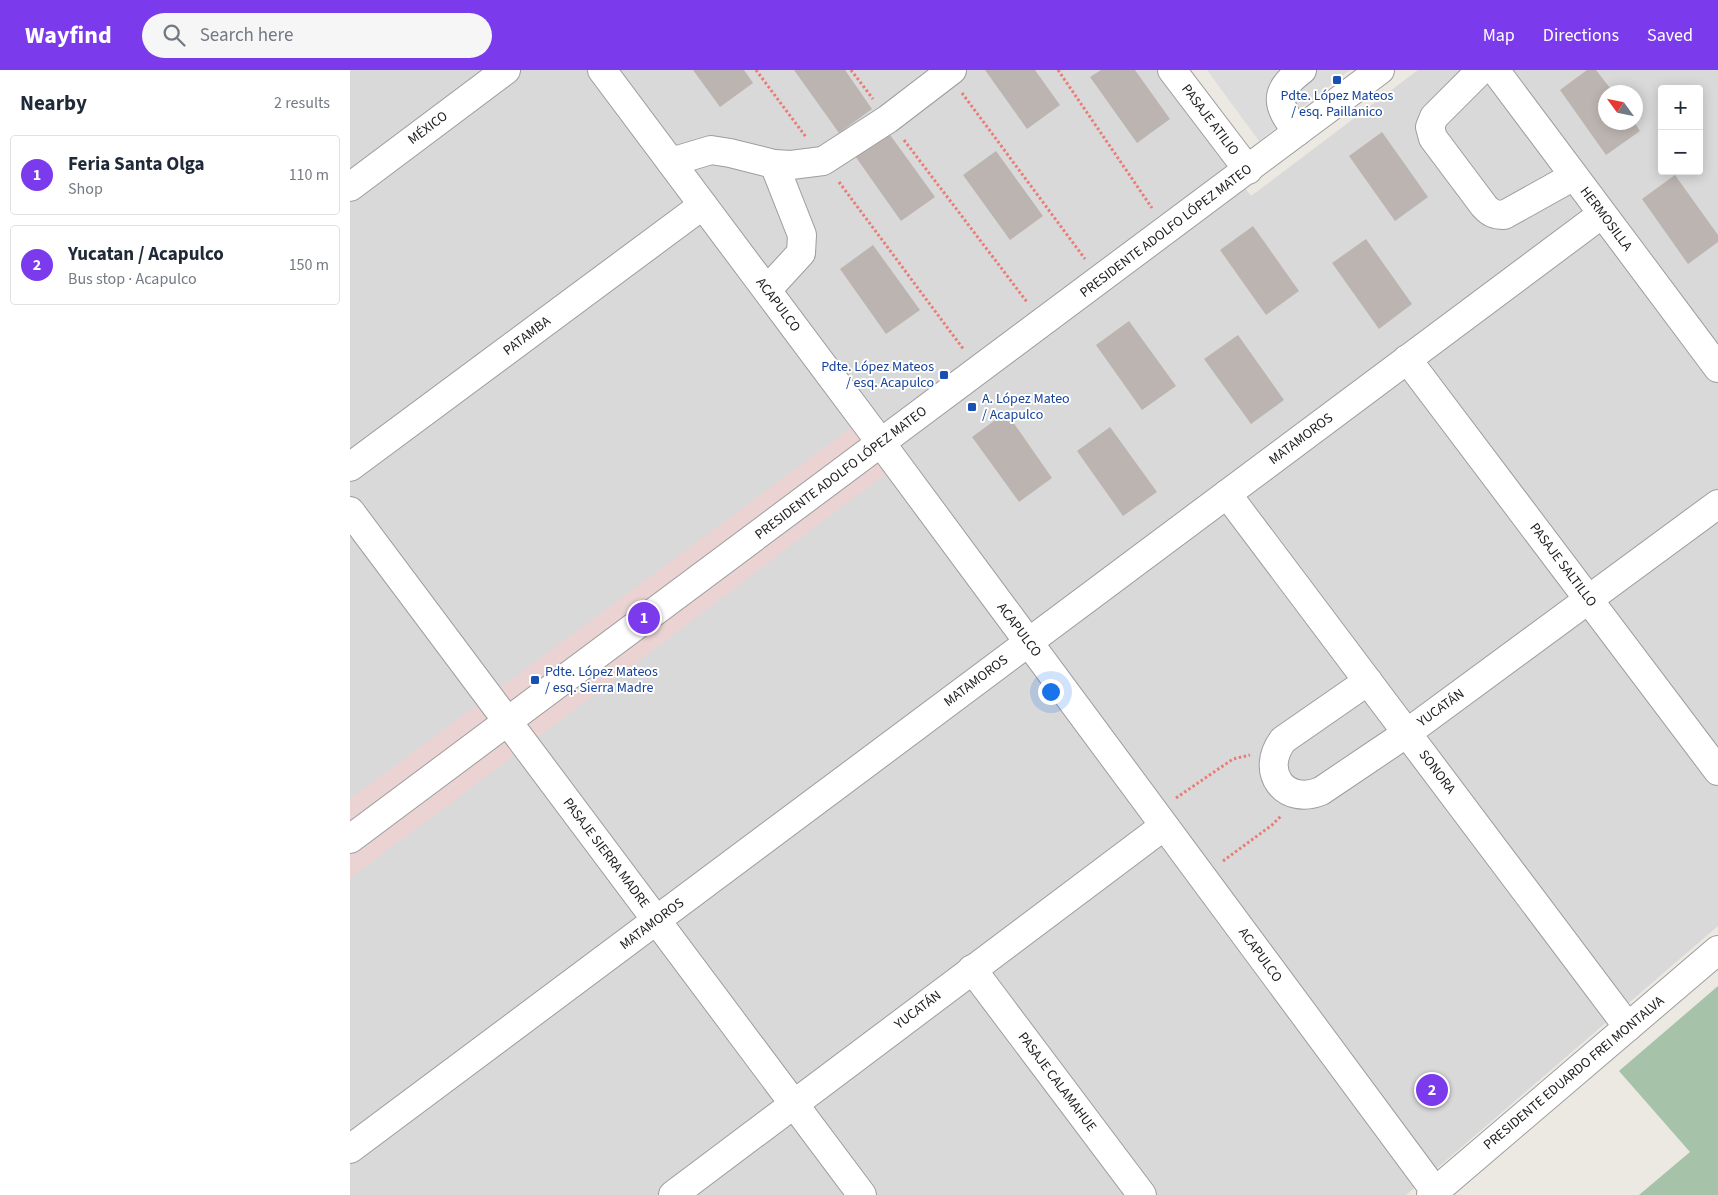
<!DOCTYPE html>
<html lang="en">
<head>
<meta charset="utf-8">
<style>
	body { margin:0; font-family:"Source Sans 3",sans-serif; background:#f6f6f7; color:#1f2937 }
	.controls { position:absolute; right:15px; top:15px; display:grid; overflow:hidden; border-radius:5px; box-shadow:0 2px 12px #0003 }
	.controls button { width:45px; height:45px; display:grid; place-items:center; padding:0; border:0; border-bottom:1px solid #e0e1e3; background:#fff; color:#1f2937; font:25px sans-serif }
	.compass { position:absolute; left:1248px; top:15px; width:45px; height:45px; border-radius:50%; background:#fff; box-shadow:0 2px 12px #0003; rotate:303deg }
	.you { position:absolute; left:700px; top:621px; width:18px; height:18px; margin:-12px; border:4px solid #fff; border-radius:50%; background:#1a73e8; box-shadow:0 0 0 8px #1a73e833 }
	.badge { display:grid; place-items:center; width:32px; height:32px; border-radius:50%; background:#7c3aed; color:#fff; font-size:16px; font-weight:700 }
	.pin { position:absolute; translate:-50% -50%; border:2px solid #fff; box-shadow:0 1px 5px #0006 }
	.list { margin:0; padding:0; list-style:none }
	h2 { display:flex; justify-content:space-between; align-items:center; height:65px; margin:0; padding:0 20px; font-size:21px }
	h2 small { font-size:16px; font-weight:400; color:#747a83 }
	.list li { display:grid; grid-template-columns:32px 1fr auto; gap:15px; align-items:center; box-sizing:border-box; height:80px; margin:0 10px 10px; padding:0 10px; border:1px solid #e0e1e3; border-radius:5px }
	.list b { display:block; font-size:19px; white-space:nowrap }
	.list p { margin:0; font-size:16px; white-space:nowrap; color:#747a83 }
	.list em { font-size:16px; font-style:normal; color:#747a83 }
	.icon { flex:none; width:28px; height:28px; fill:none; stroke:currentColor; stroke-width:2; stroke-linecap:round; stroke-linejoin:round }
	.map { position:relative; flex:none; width:1368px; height:1125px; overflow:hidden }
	header { display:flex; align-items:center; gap:30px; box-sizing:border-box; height:70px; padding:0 25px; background:#7c3aed; color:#fff }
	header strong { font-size:24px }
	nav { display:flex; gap:28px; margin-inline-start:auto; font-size:18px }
	.search { width:350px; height:45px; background:#f6f6f7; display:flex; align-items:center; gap:12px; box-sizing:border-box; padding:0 18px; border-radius:28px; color:#747a83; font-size:19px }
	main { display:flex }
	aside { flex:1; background:#fff }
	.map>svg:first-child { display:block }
</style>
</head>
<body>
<header>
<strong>Wayfind</strong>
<div class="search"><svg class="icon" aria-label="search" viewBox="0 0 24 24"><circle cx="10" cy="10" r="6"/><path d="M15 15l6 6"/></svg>Search here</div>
<nav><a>Map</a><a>Directions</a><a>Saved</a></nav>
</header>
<main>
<aside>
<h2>Nearby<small>2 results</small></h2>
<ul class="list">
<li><span class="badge">1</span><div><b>Feria Santa Olga</b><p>Shop</p></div><em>110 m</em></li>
<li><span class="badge">2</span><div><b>Yucatan / Acapulco</b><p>Bus stop · Acapulco</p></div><em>150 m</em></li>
</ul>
</aside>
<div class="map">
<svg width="1368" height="1125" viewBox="0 0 1368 1125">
	<rect width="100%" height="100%" fill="#ece8e2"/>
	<path fill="#dad9d9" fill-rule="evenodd" d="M0 0H808L901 126 1068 0H1368V856L1056 1125H0ZM1312 19H1349V101H1312ZM1256 22H1286V52H1256Z"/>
	<polygon fill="#ebd3d3" points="502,357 535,404 113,724 0,808 0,729"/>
	<polygon fill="#a6c2a9" points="1368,916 1368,1125 1289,1125 1340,1082 1269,1001"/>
	<polygon fill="#dcdcdc" points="857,0 1000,0 909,71"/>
	<g fill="#bcb4b0">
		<polygon points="343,0 394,0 403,13 370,37"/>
		<polygon points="444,0 495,0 522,39 489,63"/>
		<polygon points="635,0 685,0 710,35 677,59"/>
		<polygon points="751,0 785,0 820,49 787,73 740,7"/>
		<polygon points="1237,0 1246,0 1263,22 1256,22 1256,52 1284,52 1290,61 1256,85 1210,20"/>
		<polygon points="538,62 585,127 551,151 505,86"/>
		<polygon points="1032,62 1078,127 1045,151 999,86"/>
		<polygon points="646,81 693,146 660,170 613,105"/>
		<polygon points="1325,105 1368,165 1368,172 1338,194 1292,129"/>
		<polygon points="903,156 949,221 916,245 870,180"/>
		<polygon points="1016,169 1062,234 1029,259 982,193"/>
		<polygon points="523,175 570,240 536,264 490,199"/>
		<polygon points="779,251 826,316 792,340 746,275"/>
		<polygon points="888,265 934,330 901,354 854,289"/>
		<polygon points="656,342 702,408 669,432 622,367"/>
		<polygon points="760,357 807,422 773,446 727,381"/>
	</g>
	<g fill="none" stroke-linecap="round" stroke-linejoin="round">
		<defs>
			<g id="minor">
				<polyline points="252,0 531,373 1085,1121"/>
				<polyline points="822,0 898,100"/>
				<path d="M1131 0 1084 47 1080 57 1083 68 1134 136C1140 143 1145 145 1154 145L1224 106"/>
				<polyline points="1145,0 1368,298"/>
				<path d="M947 62C927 35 922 23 952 0"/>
				<polyline points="321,92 361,80 380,83 424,94 441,95 473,91 538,49 602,0"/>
				<polyline points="0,117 156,0"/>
				<polyline points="417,220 451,183 452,165 424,94"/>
				<polyline points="1057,289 1368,701"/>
				<polyline points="0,397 353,135"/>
				<polyline points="877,424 1278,957"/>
				<polyline points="0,441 512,1125"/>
				<path d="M1018 611 933 670C909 702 935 736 971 721L1057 663 1368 434"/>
				<polyline points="0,769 1030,0"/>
				<polyline points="622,899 792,1125"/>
				<polyline points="0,1079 1252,144"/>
				<polyline points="323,1125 814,756"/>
				<polyline points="1081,1125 1368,880"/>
			</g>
		</defs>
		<use href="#minor" stroke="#9d9d9d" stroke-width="30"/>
		<g stroke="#e97c76" stroke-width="3" stroke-dasharray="2.5 2.5" stroke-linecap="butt">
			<polyline points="406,0 456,67"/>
			<polyline points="501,0 523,29"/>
			<polyline points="708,0 802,138"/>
			<polyline points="612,23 735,189"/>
			<polyline points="554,70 677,232"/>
			<polyline points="489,112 614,280"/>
			<polyline points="826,728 883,689 900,685"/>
			<polyline points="873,791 922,755 931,746"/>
		</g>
		<use href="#minor" stroke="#fff" stroke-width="28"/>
	</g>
	<g fill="#1a4fb4" stroke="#fff" stroke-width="2">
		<rect x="982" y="5" width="10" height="10" rx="2.5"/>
		<rect x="589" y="300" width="10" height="10" rx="2.5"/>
		<rect x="617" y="332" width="10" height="10" rx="2.5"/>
		<rect x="180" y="605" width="10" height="10" rx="2.5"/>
	</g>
	<g text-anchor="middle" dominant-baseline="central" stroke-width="4" stroke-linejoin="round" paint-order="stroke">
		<g font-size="14" fill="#164399" stroke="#fff" text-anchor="start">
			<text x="987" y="26" text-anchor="middle">Pdte. López Mateos<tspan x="987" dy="16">/ esq. Paillanico</tspan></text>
			<text x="584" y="297" text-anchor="end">Pdte. López Mateos<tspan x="584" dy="16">/ esq. Acapulco</tspan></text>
			<text x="632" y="329">A. López Mateo<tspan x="632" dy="16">/ Acapulco</tspan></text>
			<text x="195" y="602">Pdte. López Mateos<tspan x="195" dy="16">/ esq. Sierra Madre</tspan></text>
		</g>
		<g font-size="14" fill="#1c1c1c" stroke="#fff">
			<text transform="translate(860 50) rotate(53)">PASAJE ATILIO</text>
			<text transform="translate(78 58) rotate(-37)">MÉXICO</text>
			<text transform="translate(1256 149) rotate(53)">HERMOSILLA</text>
			<text transform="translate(816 161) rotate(-37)">PRESIDENTE ADOLFO LÓPEZ MATEO</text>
			<text transform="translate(428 235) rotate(53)">ACAPULCO</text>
			<text transform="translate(177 266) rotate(-37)">PATAMBA</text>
			<text transform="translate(951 369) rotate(-37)">MATAMOROS</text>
			<text transform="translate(491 403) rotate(-37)">PRESIDENTE ADOLFO LÓPEZ MATEO</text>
			<text transform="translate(1213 495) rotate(53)">PASAJE SALTILLO</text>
			<text transform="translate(669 560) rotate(53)">ACAPULCO</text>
			<text transform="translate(626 611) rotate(-37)">MATAMOROS</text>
			<text transform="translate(1091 638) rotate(-36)">YUCATÁN</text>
			<text transform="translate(1087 702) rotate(53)">SONORA</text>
			<text transform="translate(256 783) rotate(53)">PASAJE SIERRA MADRE</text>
			<text transform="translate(302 854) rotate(-37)">MATAMOROS</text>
			<text transform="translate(910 885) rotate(54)">ACAPULCO</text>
			<text transform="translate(568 940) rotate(-37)">YUCATÁN</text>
			<text transform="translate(1224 1003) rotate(-40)">PRESIDENTE EDUARDO FREI MONTALVA</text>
			<text transform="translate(707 1012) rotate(53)">PASAJE CALAMAHUE</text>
		</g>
	</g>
</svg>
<div class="controls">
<button>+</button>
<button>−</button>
</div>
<svg class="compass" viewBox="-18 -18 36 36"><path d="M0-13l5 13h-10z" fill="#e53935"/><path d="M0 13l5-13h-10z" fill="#747a83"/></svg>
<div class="you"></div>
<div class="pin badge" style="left:294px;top:548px">1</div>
<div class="pin badge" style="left:1082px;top:1020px">2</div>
</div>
</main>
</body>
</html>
